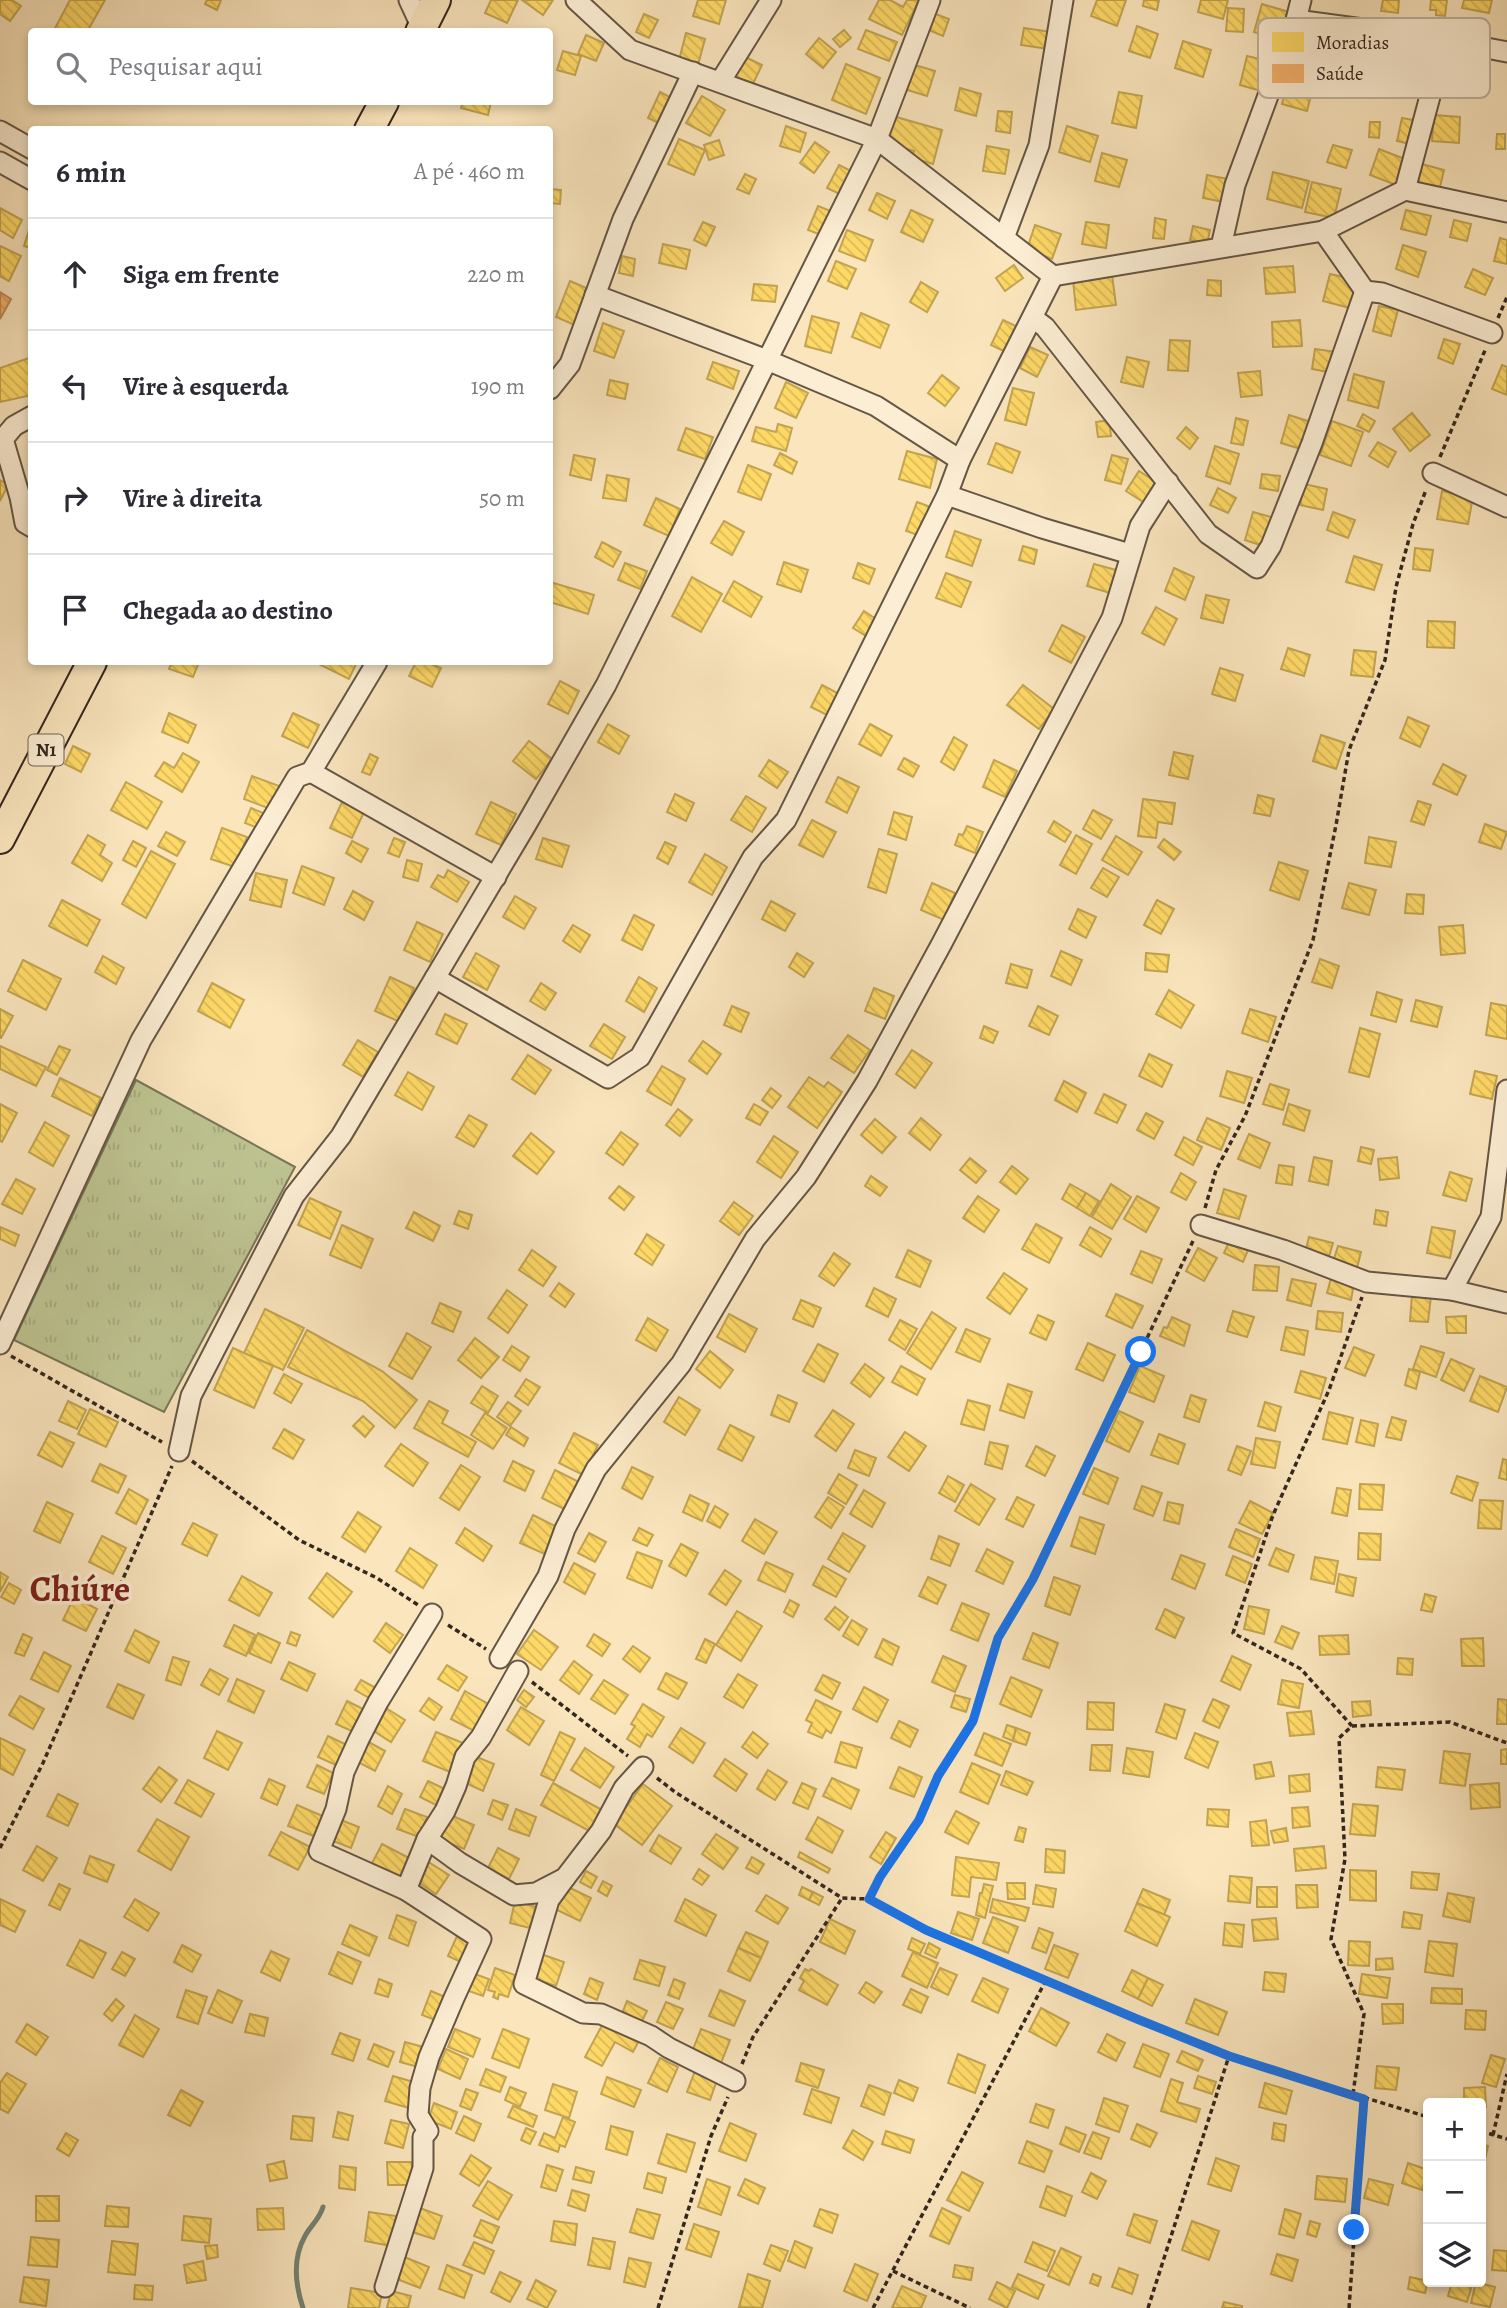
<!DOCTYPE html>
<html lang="pt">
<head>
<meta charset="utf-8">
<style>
	body { margin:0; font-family:Alegreya,serif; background:#f7f7f7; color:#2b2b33 }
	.controls { position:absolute; right:21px; bottom:21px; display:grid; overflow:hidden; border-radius:7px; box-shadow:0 4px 10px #0003 }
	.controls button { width:63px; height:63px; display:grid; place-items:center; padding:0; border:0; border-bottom:2px solid #e1e1e2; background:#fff; color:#2b2b33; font:35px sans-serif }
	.stop { position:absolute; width:21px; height:21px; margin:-16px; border:5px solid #1a73e8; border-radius:50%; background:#fff }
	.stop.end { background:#1a73e8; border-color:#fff; box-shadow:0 2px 7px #0008 }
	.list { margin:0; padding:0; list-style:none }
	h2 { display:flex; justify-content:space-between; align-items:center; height:91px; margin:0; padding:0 28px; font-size:30px }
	h2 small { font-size:23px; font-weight:400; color:#7c7c81 }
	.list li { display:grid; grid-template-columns:46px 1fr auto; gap:21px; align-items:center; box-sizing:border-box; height:112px; padding:0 28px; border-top:2px solid #e1e1e2 }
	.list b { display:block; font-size:26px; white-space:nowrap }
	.list em { font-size:23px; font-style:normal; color:#7c7c81 }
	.icon { flex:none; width:38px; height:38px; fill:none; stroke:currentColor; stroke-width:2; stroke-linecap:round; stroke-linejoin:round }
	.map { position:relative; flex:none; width:1507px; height:2308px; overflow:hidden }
	.search { position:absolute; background:#fff; box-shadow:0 4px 10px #0003; left:28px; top:28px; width:525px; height:77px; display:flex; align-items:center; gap:18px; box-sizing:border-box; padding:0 24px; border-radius:7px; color:#7c7c81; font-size:26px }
	.panel { position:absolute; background:#fff; box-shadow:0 4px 10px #0003; left:28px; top:126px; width:525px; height:539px; border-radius:7px }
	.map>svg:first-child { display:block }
</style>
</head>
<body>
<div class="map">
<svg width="1507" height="2308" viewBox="0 0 1507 2308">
	<defs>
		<pattern id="grass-tufts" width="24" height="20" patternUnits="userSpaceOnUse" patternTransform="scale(1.75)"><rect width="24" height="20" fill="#bec592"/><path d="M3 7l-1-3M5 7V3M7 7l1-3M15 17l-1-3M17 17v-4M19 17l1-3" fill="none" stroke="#a4a97d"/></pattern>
		<pattern id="homes-back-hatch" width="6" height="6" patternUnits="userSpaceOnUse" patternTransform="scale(1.75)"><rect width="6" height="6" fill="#ffd966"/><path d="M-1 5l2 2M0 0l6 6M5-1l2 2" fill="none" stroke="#dbba58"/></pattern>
		<pattern id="health-back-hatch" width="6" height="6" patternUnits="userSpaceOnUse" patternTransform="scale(1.75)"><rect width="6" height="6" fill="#f6b26b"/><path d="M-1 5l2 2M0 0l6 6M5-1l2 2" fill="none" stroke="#d3995c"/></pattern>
	</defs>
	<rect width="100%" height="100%" fill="#fae5bd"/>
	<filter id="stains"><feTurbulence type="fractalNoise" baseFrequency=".00286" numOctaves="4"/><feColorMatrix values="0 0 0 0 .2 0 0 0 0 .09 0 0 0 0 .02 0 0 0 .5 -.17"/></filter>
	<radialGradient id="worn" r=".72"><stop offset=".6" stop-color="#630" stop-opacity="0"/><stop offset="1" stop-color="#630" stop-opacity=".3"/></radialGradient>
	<polygon fill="url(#grass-tufts)" stroke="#787658" stroke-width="2" points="136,1080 295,1167 164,1412 14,1340"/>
	<g fill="url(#homes-back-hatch)" stroke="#c2a451" stroke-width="2">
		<polygon points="0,0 12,0 21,6 10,21 0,14"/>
		<polygon points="70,0 105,0 87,32 53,32"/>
		<polygon points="207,0 221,0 217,10 205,4"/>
		<polygon points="491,0 518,0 507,23 485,13"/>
		<polygon points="522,0 553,0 543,15"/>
		<polygon points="698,0 726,0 719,24 693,16"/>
		<polygon points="879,0 890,0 903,7 907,0 919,0 902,35 869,19"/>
		<polygon points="1097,0 1126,0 1117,26 1091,16"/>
		<polygon points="1144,0 1159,0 1157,10 1143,6"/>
		<polygon points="1201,0 1228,0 1223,19 1198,12"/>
		<polygon points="1383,0 1399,0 1398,13 1381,11"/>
		<polygon points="1431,0 1447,0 1445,16 1436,15 1436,10 1430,10"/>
		<polygon points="1464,0 1492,0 1489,13 1462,8"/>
		<polygon points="1262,4 1289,12 1282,40 1254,32"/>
		<polygon points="1228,8 1244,9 1243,32 1226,31"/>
		<polygon points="933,13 949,19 943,36 926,29"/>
		<polygon points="644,14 658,20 649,38 636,32"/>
		<polygon points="1137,26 1158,34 1150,58 1129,51"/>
		<polygon points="1024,28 1052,32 1049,49 1021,45"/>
		<polygon points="844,30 851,38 840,47 833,39"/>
		<polygon points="866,30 897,42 889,61 858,49"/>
		<polygon points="686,33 705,39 698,65 679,60"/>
		<polygon points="586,35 604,43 596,61 578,54"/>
		<polygon points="819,38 836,52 823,68 806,54"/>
		<polygon points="1183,41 1211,50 1203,77 1175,68"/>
		<polygon points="563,51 581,56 575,75 557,70"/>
		<polygon points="739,54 762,65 752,86 729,75"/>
		<polygon points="1247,56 1276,63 1268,93 1240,85"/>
		<polygon points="908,63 935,71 927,96 901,88"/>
		<polygon points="846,64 880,78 866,114 832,100"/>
		<polygon points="1288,80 1313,87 1307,111 1282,104"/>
		<polygon points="960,88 981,94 976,116 955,110"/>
		<polygon points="660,92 679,102 667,127 648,118"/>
		<polygon points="1119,92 1142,96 1136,128 1112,123"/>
		<polygon points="702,96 725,110 710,136 686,123"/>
		<polygon points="463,102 491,102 488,115 461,108"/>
		<polygon points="998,111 1012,112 1010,133 996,131"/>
		<polygon points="889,115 942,130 933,164 912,158 914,151 882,142"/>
		<polygon points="1434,115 1460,117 1459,143 1432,141"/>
		<polygon points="1402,118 1424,122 1419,146 1397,141"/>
		<polygon points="1370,122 1380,122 1379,138 1369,137"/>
		<polygon points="786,126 806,133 800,152 780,146"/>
		<polygon points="1067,126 1098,136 1090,162 1059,152"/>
		<polygon points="1497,134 1505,134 1505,149 1496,149"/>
		<polygon points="679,139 705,150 694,175 668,164"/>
		<polygon points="719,140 724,155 709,160 704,145"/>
		<polygon points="815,142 829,152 814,173 800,163"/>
		<polygon points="1333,145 1352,150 1346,168 1327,162"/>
		<polygon points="987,146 1009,150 1005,174 983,171"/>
		<polygon points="1379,149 1405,159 1396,185 1370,175"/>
		<polygon points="1102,153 1127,160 1119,187 1095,181"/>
		<polygon points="1418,163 1444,170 1439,191 1413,184"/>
		<polygon points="839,165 859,175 848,198 827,188"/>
		<polygon points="1273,172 1309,181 1302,208 1267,199"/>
		<polygon points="745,174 756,179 749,194 737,189"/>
		<polygon points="1207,175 1228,179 1224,202 1203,198"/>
		<polygon points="1312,182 1341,189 1334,218 1305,212"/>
		<polygon points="550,189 561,190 560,204 550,203"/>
		<polygon points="877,193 895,201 887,219 869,210"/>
		<polygon points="818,206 838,214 829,238 808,230"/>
		<polygon points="0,208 22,220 13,238 0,230"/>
		<polygon points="911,210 933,220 923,242 901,232"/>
		<polygon points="1406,210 1431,216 1426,235 1401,229"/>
		<polygon points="1155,218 1166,220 1164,239 1153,238"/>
		<polygon points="1454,220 1471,224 1467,241 1450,237"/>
		<polygon points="703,222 715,227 706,246 694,240"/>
		<polygon points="1086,222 1109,225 1106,248 1082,244"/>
		<polygon points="1035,225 1061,234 1052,259 1027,249"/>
		<polygon points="1193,226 1210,230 1207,244 1190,240"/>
		<polygon points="29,230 32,230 32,248 24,246"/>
		<polygon points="847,230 873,240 865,261 839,251"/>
		<polygon points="1500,238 1507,240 1507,264 1494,261"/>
		<polygon points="663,244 690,250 686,269 659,263"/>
		<polygon points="1403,245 1426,252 1418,277 1396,269"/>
		<polygon points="0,246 21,256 9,281 0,276"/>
		<polygon points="622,256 635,259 633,276 619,273"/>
		<polygon points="836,261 856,269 847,289 828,281"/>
		<polygon points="1014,265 1023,278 1005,291 996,278"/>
		<polygon points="1293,266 1295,292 1266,294 1264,268"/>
		<polygon points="1473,269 1493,278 1485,295 1465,287"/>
		<polygon points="1330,274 1357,280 1350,308 1323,301"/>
		<polygon points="1112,275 1116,305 1076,310 1073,280"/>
		<polygon points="1208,280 1221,281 1221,296 1207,295"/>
		<polygon points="570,281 591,290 577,326 556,317"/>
		<polygon points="921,282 938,292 927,312 910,302"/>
		<polygon points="754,284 777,286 775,302 752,300"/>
		<polygon points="1379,306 1398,310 1391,336 1373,331"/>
		<polygon points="861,313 889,325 880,348 852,337"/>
		<polygon points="812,316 839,323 831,353 805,346"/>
		<polygon points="1003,320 1024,330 1012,355 991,345"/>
		<polygon points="1300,320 1302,346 1273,347 1272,322"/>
		<polygon points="603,323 624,331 614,358 594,351"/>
		<polygon points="1444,339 1460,344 1453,364 1438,358"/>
		<polygon points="1170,340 1190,341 1188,371 1168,370"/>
		<polygon points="1030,347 1048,355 1037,377 1020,368"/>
		<polygon points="1315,349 1337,352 1333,373 1312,369"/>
		<polygon points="32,357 32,395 0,402 0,368"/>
		<polygon points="1127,357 1149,362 1143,387 1121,382"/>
		<polygon points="713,362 739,371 733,389 707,379"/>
		<polygon points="1502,365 1507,367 1507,395 1492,389"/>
		<polygon points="1260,371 1262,395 1241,397 1238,373"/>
		<polygon points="1354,374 1384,382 1378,408 1348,400"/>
		<polygon points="942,375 959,388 945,406 928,393"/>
		<polygon points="610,380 628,384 625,399 607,395"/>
		<polygon points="786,382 808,393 796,418 775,408"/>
		<polygon points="1013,388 1034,393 1026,425 1005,420"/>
		<polygon points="1412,413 1430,435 1410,451 1393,429"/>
		<polygon points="1363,414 1375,421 1369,432 1357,426"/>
		<polygon points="1289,415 1311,422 1304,450 1281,443"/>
		<polygon points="1236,418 1248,421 1243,445 1231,443"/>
		<polygon points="1109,420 1111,436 1098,437 1096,422"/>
		<polygon points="1332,421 1363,432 1351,466 1320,455"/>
		<polygon points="778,424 792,428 786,451 752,441 756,427 776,432"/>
		<polygon points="1186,427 1198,438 1190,449 1177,438"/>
		<polygon points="686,428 713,437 705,459 678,450"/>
		<polygon points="1378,442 1396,452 1388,467 1369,456"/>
		<polygon points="996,443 1020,452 1012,473 988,464"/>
		<polygon points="1215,446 1239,454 1230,484 1206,476"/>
		<polygon points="907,451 937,459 930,488 899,479"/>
		<polygon points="780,453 797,462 792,474 774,465"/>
		<polygon points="574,455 595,459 591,480 570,475"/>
		<polygon points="1112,455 1128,459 1121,484 1105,480"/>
		<polygon points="748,465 771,474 761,500 738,492"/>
		<polygon points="1139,471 1161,485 1148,505 1126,491"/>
		<polygon points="1262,474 1280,476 1278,491 1260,488"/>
		<polygon points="607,475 629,479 626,501 603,498"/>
		<polygon points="0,480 8,485 0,501"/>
		<polygon points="1304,484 1327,489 1323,510 1300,505"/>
		<polygon points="1218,488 1236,498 1228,513 1210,505"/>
		<polygon points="1442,491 1473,497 1468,524 1437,519"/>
		<polygon points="656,498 680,509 669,536 644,525"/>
		<polygon points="917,502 939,510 929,539 906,531"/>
		<polygon points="1253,512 1275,518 1266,547 1245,540"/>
		<polygon points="1333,512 1355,520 1348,538 1327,530"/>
		<polygon points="724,521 744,532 732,555 711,543"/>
		<polygon points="955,531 981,540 972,566 946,557"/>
		<polygon points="602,542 621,552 613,567 595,557"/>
		<polygon points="1023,546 1037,550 1034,564 1019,560"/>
		<polygon points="1415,548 1433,550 1430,571 1413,569"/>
		<polygon points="1354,556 1382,565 1374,590 1346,582"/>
		<polygon points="784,562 808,570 801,592 777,584"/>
		<polygon points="625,563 647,571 640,589 618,580"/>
		<polygon points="858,563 875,569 869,584 853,578"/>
		<polygon points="1094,564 1116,570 1110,593 1087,586"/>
		<polygon points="1174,568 1194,577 1185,600 1165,591"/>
		<polygon points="946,573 971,582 961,607 936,598"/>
		<polygon points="692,577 722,594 701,632 672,616"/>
		<polygon points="734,581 762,597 751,617 723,601"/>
		<polygon points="550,582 594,595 588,614 550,602"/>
		<polygon points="1206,595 1229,600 1223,623 1201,618"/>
		<polygon points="1156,607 1177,619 1164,645 1142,633"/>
		<polygon points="864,611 876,619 866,636 853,628"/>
		<polygon points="1428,621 1455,622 1454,648 1427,647"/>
		<polygon points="1062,625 1085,637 1071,663 1049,651"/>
		<polygon points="1288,648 1310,655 1304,676 1281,669"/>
		<polygon points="1354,650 1376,652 1373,677 1351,675"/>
		<polygon points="172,662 199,662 193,677 169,669"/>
		<polygon points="315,662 357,662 349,679"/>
		<polygon points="416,662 426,662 441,668 432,687 409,676"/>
		<polygon points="1220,668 1243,675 1235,701 1212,694"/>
		<polygon points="560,681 579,691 568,714 548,704"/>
		<polygon points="822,685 843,696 833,718 811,707"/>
		<polygon points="1023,685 1054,709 1039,729 1007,705"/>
		<polygon points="169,713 196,725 188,743 162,732"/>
		<polygon points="293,713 319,725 308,748 282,736"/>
		<polygon points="1408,717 1429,726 1420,747 1400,738"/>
		<polygon points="608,724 629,736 619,754 598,742"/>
		<polygon points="870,724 892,736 881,756 859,744"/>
		<polygon points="1321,735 1345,743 1336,769 1313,761"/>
		<polygon points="954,737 967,745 954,770 941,762"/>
		<polygon points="529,741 552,759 536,779 513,761"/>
		<polygon points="73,746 90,754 81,772 65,764"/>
		<polygon points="1174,752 1193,756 1188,779 1169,775"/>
		<polygon points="183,753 199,762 182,792 155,776 164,762 174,768"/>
		<polygon points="370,754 378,758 370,775 362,772"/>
		<polygon points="904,758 919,766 913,777 898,769"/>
		<polygon points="769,760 788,772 777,788 759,776"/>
		<polygon points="994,760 1017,771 1005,797 983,787"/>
		<polygon points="1443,764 1466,776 1457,795 1433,784"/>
		<polygon points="252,776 282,787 273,810 244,799"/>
		<polygon points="838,777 859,787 847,813 826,802"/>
		<polygon points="126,782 162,802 147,829 111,810"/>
		<polygon points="675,794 694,803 686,821 667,812"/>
		<polygon points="1258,795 1274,799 1270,816 1254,813"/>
		<polygon points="746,796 766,808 752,832 731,820"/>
		<polygon points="1143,799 1175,803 1172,824 1158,822 1156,838 1138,836"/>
		<polygon points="1418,801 1431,805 1424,825 1411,821"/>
		<polygon points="342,802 364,812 352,838 330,828"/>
		<polygon points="491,802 516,814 501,845 476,834"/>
		<polygon points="251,808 268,815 263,830 245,823"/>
		<polygon points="1093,810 1112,820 1101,839 1083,829"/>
		<polygon points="894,812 912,817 906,840 888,834"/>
		<polygon points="812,820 836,832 823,857 799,845"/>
		<polygon points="1054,821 1071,832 1065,842 1048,832"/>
		<polygon points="1485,824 1507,832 1501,849 1479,842"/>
		<polygon points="967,826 983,832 975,853 955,845 959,834 963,835"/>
		<polygon points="222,828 247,837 235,867 211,859"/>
		<polygon points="166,832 185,842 177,856 158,846"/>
		<polygon points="88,835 105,845 100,855 112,863 102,881 72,863"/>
		<polygon points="1076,835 1092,844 1076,874 1060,865"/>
		<polygon points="1116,836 1142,852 1128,875 1102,860"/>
		<polygon points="1369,837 1396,842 1391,867 1365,863"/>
		<polygon points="394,838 405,842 399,857 388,853"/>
		<polygon points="543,838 569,846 562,867 536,859"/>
		<polygon points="1164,839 1181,852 1174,860 1158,847"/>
		<polygon points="133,841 146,848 136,867 123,860"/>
		<polygon points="352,841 368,849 361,862 346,853"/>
		<polygon points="665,842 676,847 668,864 657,858"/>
		<polygon points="879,849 897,854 886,893 868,887"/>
		<polygon points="151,851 175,864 146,918 122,904"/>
		<polygon points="705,854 727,867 712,895 689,882"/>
		<polygon points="407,860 422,864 418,881 403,877"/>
		<polygon points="1279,862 1308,871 1299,900 1270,890"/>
		<polygon points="302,866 334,878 324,905 293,893"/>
		<polygon points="1103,868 1119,877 1107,897 1091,888"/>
		<polygon points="448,870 469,882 457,902 431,887 438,875 444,878"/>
		<polygon points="256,873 287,880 281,907 250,900"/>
		<polygon points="932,883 955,893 944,920 921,910"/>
		<polygon points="1349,883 1376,890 1369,915 1342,908"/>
		<polygon points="353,891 373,902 364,920 344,909"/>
		<polygon points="1407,894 1424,895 1423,914 1405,913"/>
		<polygon points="515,896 536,908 524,929 503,917"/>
		<polygon points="62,900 100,920 87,946 49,926"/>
		<polygon points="1157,900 1174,909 1161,934 1144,925"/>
		<polygon points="771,901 795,914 785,931 762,919"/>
		<polygon points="1078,909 1096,917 1086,938 1069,929"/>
		<polygon points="634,915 654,925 642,950 622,940"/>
		<polygon points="417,922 443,934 430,962 404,950"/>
		<polygon points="573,925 590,935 580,952 563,941"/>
		<polygon points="1463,925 1465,953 1441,955 1439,927"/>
		<polygon points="1061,951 1082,960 1071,985 1051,976"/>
		<polygon points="476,953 499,966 487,990 463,977"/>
		<polygon points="797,953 813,963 804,977 789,967"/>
		<polygon points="1146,953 1169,955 1167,972 1145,970"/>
		<polygon points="103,956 124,968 116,984 95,972"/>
		<polygon points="1320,959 1339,966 1332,988 1312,982"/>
		<polygon points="23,960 61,979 46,1010 8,991"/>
		<polygon points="1011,964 1032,970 1027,988 1006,983"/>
		<polygon points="390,977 414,988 400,1022 375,1011"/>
		<polygon points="639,977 657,988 644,1012 626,1001"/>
		<polygon points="212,983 244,1000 230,1028 198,1011"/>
		<polygon points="541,983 556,993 545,1010 530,1001"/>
		<polygon points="874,988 894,996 885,1019 865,1011"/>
		<polygon points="1169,990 1194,1005 1181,1028 1156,1014"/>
		<polygon points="1377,992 1402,1000 1396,1022 1371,1015"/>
		<polygon points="1416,1000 1442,1007 1437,1027 1411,1021"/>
		<polygon points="1491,1003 1507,1006 1507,1039 1486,1035"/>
		<polygon points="732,1006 749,1013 741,1032 724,1025"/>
		<polygon points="1038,1006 1058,1016 1049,1035 1029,1026"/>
		<polygon points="0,1009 13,1016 1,1038 0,1038"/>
		<polygon points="1250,1009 1276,1017 1268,1042 1242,1033"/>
		<polygon points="445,1014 467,1024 457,1044 436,1034"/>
		<polygon points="604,1024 625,1037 612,1059 590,1046"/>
		<polygon points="984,1026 998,1032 993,1043 980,1038"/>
		<polygon points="1360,1028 1380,1034 1369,1077 1349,1072"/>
		<polygon points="848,1035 870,1050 854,1073 831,1058"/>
		<polygon points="358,1040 378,1052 363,1077 343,1065"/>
		<polygon points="703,1041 721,1054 707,1074 689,1061"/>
		<polygon points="0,1046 46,1067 36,1086 0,1069"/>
		<polygon points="59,1046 70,1050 57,1075 47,1070"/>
		<polygon points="912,1050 932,1063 915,1088 896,1074"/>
		<polygon points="1149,1054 1172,1065 1162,1087 1139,1076"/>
		<polygon points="528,1055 551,1070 535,1094 512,1079"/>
		<polygon points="662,1066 685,1079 671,1105 647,1091"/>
		<polygon points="1227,1071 1252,1078 1244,1103 1220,1096"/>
		<polygon points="1475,1071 1497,1076 1492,1099 1470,1094"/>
		<polygon points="408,1072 434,1087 422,1110 395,1095"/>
		<polygon points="809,1077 824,1087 828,1082 842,1092 817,1128 788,1107"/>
		<polygon points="60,1078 101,1098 92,1116 52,1096"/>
		<polygon points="1064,1081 1086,1093 1077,1112 1055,1100"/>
		<polygon points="1270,1084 1289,1090 1283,1110 1263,1104"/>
		<polygon points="771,1088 781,1096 772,1108 762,1100"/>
		<polygon points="1104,1094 1126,1105 1117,1123 1095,1113"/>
		<polygon points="0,1104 17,1113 2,1142 0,1141"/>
		<polygon points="754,1104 768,1112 760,1125 746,1118"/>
		<polygon points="1289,1104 1310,1111 1304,1131 1283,1124"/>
		<polygon points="678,1109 692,1120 680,1136 666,1125"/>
		<polygon points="1146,1113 1163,1122 1154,1139 1137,1130"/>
		<polygon points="469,1115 487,1125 474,1147 456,1137"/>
		<polygon points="921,1118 941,1135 930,1150 909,1133"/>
		<polygon points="1207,1118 1230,1128 1221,1150 1197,1140"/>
		<polygon points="875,1119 896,1137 882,1153 861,1135"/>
		<polygon points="45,1122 69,1136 53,1166 29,1152"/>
		<polygon points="621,1132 638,1144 623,1165 606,1153"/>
		<polygon points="531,1133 554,1152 537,1174 513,1156"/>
		<polygon points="1249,1134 1270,1143 1260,1168 1238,1159"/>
		<polygon points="774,1136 798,1152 781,1178 757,1162"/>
		<polygon points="1184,1137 1202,1147 1193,1165 1175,1155"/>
		<polygon points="1361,1147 1374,1150 1371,1164 1358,1161"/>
		<polygon points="1314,1157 1332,1161 1328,1185 1309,1181"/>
		<polygon points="1397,1157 1399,1178 1380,1180 1378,1159"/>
		<polygon points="970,1158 986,1171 976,1183 960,1170"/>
		<polygon points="1279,1165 1294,1167 1292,1185 1276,1183"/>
		<polygon points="1012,1166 1028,1179 1016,1194 1000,1182"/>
		<polygon points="1450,1172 1472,1179 1466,1201 1443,1195"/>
		<polygon points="1181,1173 1196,1182 1186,1200 1171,1192"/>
		<polygon points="871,1176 887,1187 880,1196 865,1186"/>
		<polygon points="16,1179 35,1189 22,1214 2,1204"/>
		<polygon points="1070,1184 1086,1193 1077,1208 1062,1199"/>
		<polygon points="1111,1184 1131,1197 1112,1229 1092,1217"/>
		<polygon points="619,1186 634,1197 624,1210 609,1198"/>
		<polygon points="1224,1189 1246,1196 1239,1219 1217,1213"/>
		<polygon points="1086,1193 1099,1201 1090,1216 1077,1208"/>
		<polygon points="978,1196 999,1210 984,1232 963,1218"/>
		<polygon points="1137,1196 1159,1208 1146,1232 1124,1219"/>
		<polygon points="310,1198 341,1212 330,1239 298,1225"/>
		<polygon points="734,1202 753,1216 739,1235 720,1221"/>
		<polygon points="1376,1210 1388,1212 1386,1226 1374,1224"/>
		<polygon points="459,1211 472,1215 468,1229 454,1224"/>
		<polygon points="414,1212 440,1226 433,1241 406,1228"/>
		<polygon points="1036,1224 1062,1238 1049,1263 1022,1249"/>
		<polygon points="342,1225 373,1239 361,1268 330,1255"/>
		<polygon points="0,1227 19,1235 15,1246 0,1239"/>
		<polygon points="1090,1227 1111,1239 1101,1257 1080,1245"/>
		<polygon points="1432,1227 1455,1231 1450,1258 1427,1253"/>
		<polygon points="647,1234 664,1245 652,1265 635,1254"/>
		<polygon points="1309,1237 1333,1243 1327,1263 1304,1257"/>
		<polygon points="1229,1242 1248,1250 1243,1262 1224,1253"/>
		<polygon points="1338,1246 1361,1252 1357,1268 1333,1262"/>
		<polygon points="1198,1248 1217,1258 1204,1281 1186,1271"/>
		<polygon points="532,1250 556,1267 543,1286 519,1270"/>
		<polygon points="908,1250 931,1261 920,1287 896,1277"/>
		<polygon points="1141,1251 1162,1259 1152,1283 1131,1274"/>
		<polygon points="834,1253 850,1264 834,1286 819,1276"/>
		<polygon points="1255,1265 1279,1267 1277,1291 1253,1290"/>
		<polygon points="1004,1273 1027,1289 1010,1314 987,1298"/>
		<polygon points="1331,1278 1354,1284 1351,1300 1327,1293"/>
		<polygon points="1292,1279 1316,1284 1311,1306 1287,1300"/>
		<polygon points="559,1283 574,1294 565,1307 550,1296"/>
		<polygon points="874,1288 896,1299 888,1317 866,1306"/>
		<polygon points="507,1290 527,1305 508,1333 488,1318"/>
		<polygon points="1116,1294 1143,1306 1132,1328 1106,1316"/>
		<polygon points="1412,1295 1431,1296 1428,1322 1410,1321"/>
		<polygon points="801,1300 821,1308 813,1327 793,1319"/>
		<polygon points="440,1303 461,1312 453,1332 432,1323"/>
		<polygon points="265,1309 304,1328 283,1370 244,1353"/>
		<polygon points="1233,1311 1254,1317 1247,1337 1227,1331"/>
		<polygon points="1318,1311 1343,1313 1341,1332 1316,1329"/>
		<polygon points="932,1312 956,1328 931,1369 907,1353"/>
		<polygon points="729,1314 757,1329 745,1352 717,1337"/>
		<polygon points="1038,1315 1054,1322 1046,1340 1030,1333"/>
		<polygon points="1466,1316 1466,1333 1447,1333 1446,1317"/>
		<polygon points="1172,1317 1190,1325 1184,1346 1160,1336 1164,1327 1167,1328"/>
		<polygon points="648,1318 668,1330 656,1351 636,1340"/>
		<polygon points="900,1320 917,1329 905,1350 889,1340"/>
		<polygon points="1286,1327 1308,1331 1304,1355 1281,1350"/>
		<polygon points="966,1329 990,1339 980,1362 956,1352"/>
		<polygon points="307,1330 382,1371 417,1400 395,1428 363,1401 288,1367"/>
		<polygon points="407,1333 431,1347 412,1379 389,1366"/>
		<polygon points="475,1338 499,1357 481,1378 458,1360"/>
		<polygon points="1088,1343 1115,1355 1103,1381 1076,1369"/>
		<polygon points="818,1344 838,1354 824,1382 803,1371"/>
		<polygon points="512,1346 529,1357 520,1371 503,1360"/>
		<polygon points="1421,1346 1444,1353 1436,1377 1413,1369"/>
		<polygon points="1354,1347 1374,1355 1365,1376 1345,1368"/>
		<polygon points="233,1348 273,1366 254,1408 214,1390"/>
		<polygon points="710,1351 733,1370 720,1388 696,1369"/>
		<polygon points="1451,1359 1474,1369 1464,1391 1441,1380"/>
		<polygon points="865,1364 884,1378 870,1397 851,1383"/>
		<polygon points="901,1366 925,1379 917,1395 892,1382"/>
		<polygon points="1140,1366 1164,1376 1154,1402 1129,1392"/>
		<polygon points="1409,1369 1420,1372 1416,1389 1405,1385"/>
		<polygon points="1301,1371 1326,1378 1320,1399 1295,1392"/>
		<polygon points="284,1374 302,1384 291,1403 274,1393"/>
		<polygon points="1480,1376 1507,1387 1498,1412 1470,1401"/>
		<polygon points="526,1379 540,1387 528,1405 515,1396"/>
		<polygon points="1008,1384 1032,1392 1024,1418 1000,1410"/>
		<polygon points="482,1386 498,1396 488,1413 471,1403"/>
		<polygon points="778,1395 797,1403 789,1422 771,1415"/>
		<polygon points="1191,1395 1206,1400 1199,1422 1184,1417"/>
		<polygon points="679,1397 700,1410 685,1435 664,1422"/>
		<polygon points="968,1400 990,1406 984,1430 961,1424"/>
		<polygon points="68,1401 86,1410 77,1429 59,1421"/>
		<polygon points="429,1401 448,1411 442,1423 476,1442 468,1457 414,1428"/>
		<polygon points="508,1402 521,1411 510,1426 497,1417"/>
		<polygon points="1265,1402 1281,1407 1275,1431 1258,1426"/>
		<polygon points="90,1409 118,1422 106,1447 78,1434"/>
		<polygon points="833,1410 854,1424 836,1451 815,1436"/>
		<polygon points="1119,1411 1143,1422 1129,1452 1106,1441"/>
		<polygon points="1329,1412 1353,1418 1347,1444 1323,1439"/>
		<polygon points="485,1413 507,1428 493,1449 471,1435"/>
		<polygon points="363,1416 374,1426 365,1437 353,1426"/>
		<polygon points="1392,1417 1406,1421 1401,1440 1386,1437"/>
		<polygon points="1361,1420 1378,1424 1374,1446 1356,1442"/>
		<polygon points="730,1425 754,1437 742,1461 718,1449"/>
		<polygon points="511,1427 528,1438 524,1446 506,1435"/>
		<polygon points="284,1429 304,1440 293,1459 273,1448"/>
		<polygon points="50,1432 74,1443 62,1467 38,1455"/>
		<polygon points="905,1432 926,1446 909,1471 888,1457"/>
		<polygon points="574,1433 598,1445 583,1475 559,1463"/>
		<polygon points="1159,1434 1185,1444 1178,1464 1151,1455"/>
		<polygon points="1256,1438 1280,1442 1275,1468 1251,1464"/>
		<polygon points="990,1442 1008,1446 1002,1469 985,1464"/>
		<polygon points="401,1444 428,1463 413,1486 385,1466"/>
		<polygon points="1036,1446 1055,1456 1045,1476 1026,1466"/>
		<polygon points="1237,1446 1251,1451 1241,1475 1228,1470"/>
		<polygon points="855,1450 876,1458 869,1476 848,1468"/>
		<polygon points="1503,1459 1507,1460 1507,1480 1499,1478"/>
		<polygon points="513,1461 534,1471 525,1491 504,1481"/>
		<polygon points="100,1464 126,1476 118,1493 92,1481"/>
		<polygon points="461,1465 480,1477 459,1510 440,1498"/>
		<polygon points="632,1467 653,1477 642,1499 622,1488"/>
		<polygon points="1094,1468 1118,1478 1108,1504 1083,1494"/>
		<polygon points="555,1470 579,1482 566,1510 542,1498"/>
		<polygon points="839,1474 857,1485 846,1504 828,1493"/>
		<polygon points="948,1476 964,1485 955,1502 939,1493"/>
		<polygon points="1457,1476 1478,1483 1472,1501 1451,1493"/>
		<polygon points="971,1484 995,1499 979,1525 955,1511"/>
		<polygon points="1360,1484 1384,1485 1382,1510 1359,1509"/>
		<polygon points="1142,1486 1162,1493 1153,1516 1134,1509"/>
		<polygon points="1337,1488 1351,1490 1347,1516 1332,1513"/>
		<polygon points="129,1489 148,1500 136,1524 116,1513"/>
		<polygon points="864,1490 885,1503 872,1527 850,1514"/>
		<polygon points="690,1495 709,1504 702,1521 683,1512"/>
		<polygon points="828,1497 844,1507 831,1528 815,1517"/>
		<polygon points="1017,1497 1034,1505 1023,1527 1006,1519"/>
		<polygon points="1480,1500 1503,1501 1501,1529 1478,1528"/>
		<polygon points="1250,1501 1273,1513 1262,1534 1239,1523"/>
		<polygon points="47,1502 73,1514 60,1543 34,1531"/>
		<polygon points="1168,1502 1183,1505 1179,1524 1164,1520"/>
		<polygon points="715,1506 728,1514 720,1528 707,1521"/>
		<polygon points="358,1512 381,1527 365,1552 342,1537"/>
		<polygon points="533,1515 559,1528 547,1555 520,1543"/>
		<polygon points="1080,1517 1104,1525 1095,1554 1071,1546"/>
		<polygon points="755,1519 777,1532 764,1554 742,1541"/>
		<polygon points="193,1523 217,1535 207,1556 182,1544"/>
		<polygon points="465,1528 492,1546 483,1561 456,1543"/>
		<polygon points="639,1528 653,1535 647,1546 633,1540"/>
		<polygon points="1236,1529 1260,1539 1253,1557 1229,1547"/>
		<polygon points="589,1533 606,1542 595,1562 578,1553"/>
		<polygon points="843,1533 865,1546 849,1572 828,1559"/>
		<polygon points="1359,1533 1381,1534 1380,1560 1358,1559"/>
		<polygon points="102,1536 126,1548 113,1574 89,1562"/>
		<polygon points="939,1536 959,1544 950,1566 931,1559"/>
		<polygon points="681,1544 698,1553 686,1576 669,1566"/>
		<polygon points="410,1548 437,1565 423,1588 396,1571"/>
		<polygon points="1276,1548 1294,1555 1288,1572 1269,1565"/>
		<polygon points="987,1549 1013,1562 1003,1584 976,1571"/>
		<polygon points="637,1552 662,1561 652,1588 627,1578"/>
		<polygon points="1181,1555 1205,1564 1195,1589 1172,1579"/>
		<polygon points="1233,1556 1252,1564 1245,1583 1226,1575"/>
		<polygon points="1315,1557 1338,1561 1334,1584 1311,1579"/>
		<polygon points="766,1562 793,1574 785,1592 758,1580"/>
		<polygon points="574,1563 595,1574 585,1594 564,1582"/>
		<polygon points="823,1566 846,1579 836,1597 813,1585"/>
		<polygon points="725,1570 741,1581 726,1605 709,1594"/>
		<polygon points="0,1572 8,1577 0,1592"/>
		<polygon points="327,1573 352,1592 333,1617 309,1598"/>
		<polygon points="1339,1574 1356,1578 1353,1596 1336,1592"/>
		<polygon points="242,1576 272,1593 259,1616 229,1600"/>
		<polygon points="928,1577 946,1585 937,1604 919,1596"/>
		<polygon points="1054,1577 1080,1586 1070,1615 1045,1606"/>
		<polygon points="9,1583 21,1590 14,1604 1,1597"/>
		<polygon points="1425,1594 1436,1597 1432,1612 1421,1610"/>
		<polygon points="74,1597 97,1609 86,1631 63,1620"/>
		<polygon points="790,1600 799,1605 793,1617 784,1612"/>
		<polygon points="962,1603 989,1614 978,1641 951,1630"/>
		<polygon points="1249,1606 1269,1610 1264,1634 1244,1629"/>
		<polygon points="835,1607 848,1617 839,1630 825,1619"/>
		<polygon points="1165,1609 1184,1618 1175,1638 1156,1629"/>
		<polygon points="737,1611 762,1626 741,1661 716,1645"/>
		<polygon points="852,1620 867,1629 858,1645 843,1636"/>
		<polygon points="386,1623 403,1635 390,1653 374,1641"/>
		<polygon points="234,1625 255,1635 246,1656 224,1646"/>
		<polygon points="1282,1626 1299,1633 1292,1649 1275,1642"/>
		<polygon points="135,1630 159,1642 149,1663 125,1651"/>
		<polygon points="534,1630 558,1647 541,1670 517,1654"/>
		<polygon points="291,1632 300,1635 296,1646 287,1643"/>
		<polygon points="258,1633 280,1643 271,1663 249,1653"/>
		<polygon points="1033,1633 1058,1643 1049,1668 1023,1659"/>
		<polygon points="23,1634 32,1638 24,1656 15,1653"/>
		<polygon points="594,1634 610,1644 602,1656 587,1646"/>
		<polygon points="1348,1635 1349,1654 1320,1655 1319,1636"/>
		<polygon points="1483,1638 1484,1666 1462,1666 1461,1639"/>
		<polygon points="705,1639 715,1644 706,1663 696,1659"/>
		<polygon points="883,1639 899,1647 892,1665 875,1657"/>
		<polygon points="633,1646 650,1658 640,1672 623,1659"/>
		<polygon points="44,1652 71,1666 58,1692 31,1679"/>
		<polygon points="943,1656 966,1666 955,1692 932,1682"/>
		<polygon points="1232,1656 1251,1665 1240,1690 1221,1681"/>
		<polygon points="173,1657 189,1662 181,1685 166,1680"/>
		<polygon points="1398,1658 1413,1659 1412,1675 1397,1674"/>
		<polygon points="574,1661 592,1675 579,1694 560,1680"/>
		<polygon points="289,1662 315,1674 307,1691 281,1679"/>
		<polygon points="447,1665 467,1677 458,1691 438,1679"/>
		<polygon points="210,1669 228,1679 219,1695 201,1685"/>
		<polygon points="666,1673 687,1683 678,1699 658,1689"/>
		<polygon points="738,1674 757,1685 743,1708 724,1697"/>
		<polygon points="823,1675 840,1683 832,1699 815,1690"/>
		<polygon points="1011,1677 1042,1690 1031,1717 1000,1704"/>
		<polygon points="237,1679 264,1691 254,1713 228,1701"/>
		<polygon points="361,1680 376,1688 371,1699 355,1690"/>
		<polygon points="604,1680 628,1695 615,1714 591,1699"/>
		<polygon points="1282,1680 1303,1684 1299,1708 1278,1704"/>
		<polygon points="118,1684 144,1695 133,1719 107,1707"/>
		<polygon points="864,1687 888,1700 877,1722 853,1709"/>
		<polygon points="524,1690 534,1697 526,1707 517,1700"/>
		<polygon points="465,1691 492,1706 478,1733 451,1719"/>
		<polygon points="955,1695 970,1699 966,1712 951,1707"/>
		<polygon points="20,1696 44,1709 33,1729 9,1715"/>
		<polygon points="429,1698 442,1707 434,1720 420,1711"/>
		<polygon points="1213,1699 1229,1706 1219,1728 1203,1721"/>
		<polygon points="1498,1699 1507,1700 1507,1724 1497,1724"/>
		<polygon points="816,1700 841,1712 831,1733 826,1730 822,1738 808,1732 812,1723 806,1720"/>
		<polygon points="347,1701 367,1711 356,1733 336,1724"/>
		<polygon points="1370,1701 1371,1715 1353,1717 1352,1702"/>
		<polygon points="1088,1702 1114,1703 1113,1730 1087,1729"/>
		<polygon points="643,1704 664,1717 652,1737 647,1734 640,1747 627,1739 635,1726 631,1724"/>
		<polygon points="1165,1704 1185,1710 1176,1739 1156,1732"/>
		<polygon points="521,1707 544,1721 529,1745 507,1730"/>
		<polygon points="386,1708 405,1720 391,1742 372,1730"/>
		<polygon points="1311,1711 1314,1734 1290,1736 1287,1713"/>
		<polygon points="899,1721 918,1730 910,1747 891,1738"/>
		<polygon points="1007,1725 1016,1728 1013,1741 1003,1737"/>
		<polygon points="681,1728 705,1743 693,1763 669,1747"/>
		<polygon points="1016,1728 1030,1733 1026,1745 1013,1741"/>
		<polygon points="217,1731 242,1743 228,1770 204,1758"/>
		<polygon points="436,1732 463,1743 450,1772 423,1761"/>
		<polygon points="560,1732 575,1739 554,1781 541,1775"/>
		<polygon points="753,1732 768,1744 757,1758 742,1747"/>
		<polygon points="984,1733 1011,1744 1002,1766 975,1755"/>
		<polygon points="1195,1733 1218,1742 1208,1768 1185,1758"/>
		<polygon points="328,1736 347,1745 338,1766 318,1757"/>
		<polygon points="0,1738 25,1750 13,1775 0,1768"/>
		<polygon points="365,1740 385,1751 375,1771 354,1760"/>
		<polygon points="841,1742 862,1748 856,1768 835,1762"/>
		<polygon points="1092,1745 1112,1745 1110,1771 1090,1770"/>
		<polygon points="585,1748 614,1767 600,1788 571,1770"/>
		<polygon points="1127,1748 1153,1752 1149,1777 1123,1773"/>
		<polygon points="1507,1749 1507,1764 1501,1764 1501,1750"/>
		<polygon points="1444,1751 1470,1754 1465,1786 1440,1783"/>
		<polygon points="472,1755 494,1764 483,1791 461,1781"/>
		<polygon points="725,1759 747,1774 736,1791 714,1776"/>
		<polygon points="1271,1762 1274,1776 1256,1779 1254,1765"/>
		<polygon points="972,1763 1000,1775 988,1804 960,1792"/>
		<polygon points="317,1765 333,1773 324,1794 307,1787"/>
		<polygon points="159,1767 177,1780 161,1802 143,1789"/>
		<polygon points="899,1767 922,1777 914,1797 890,1788"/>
		<polygon points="1378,1767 1405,1770 1402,1790 1376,1787"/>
		<polygon points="768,1770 787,1782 775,1800 757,1789"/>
		<polygon points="1006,1771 1033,1782 1027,1795 1001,1785"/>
		<polygon points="1309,1774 1310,1791 1290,1793 1289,1776"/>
		<polygon points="832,1778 859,1790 851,1809 823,1796"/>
		<polygon points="269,1779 285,1786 277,1805 261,1798"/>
		<polygon points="188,1780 214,1794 201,1817 175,1803"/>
		<polygon points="428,1781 449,1791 440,1807 420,1797"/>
		<polygon points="553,1783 602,1810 591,1832 541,1805"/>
		<polygon points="802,1783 816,1789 808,1809 793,1803"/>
		<polygon points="1499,1783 1500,1807 1471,1809 1470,1785"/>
		<polygon points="643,1784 672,1806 642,1845 614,1824"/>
		<polygon points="388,1786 402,1794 392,1814 378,1806"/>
		<polygon points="58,1794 78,1804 68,1826 47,1816"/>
		<polygon points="493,1800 508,1805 502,1820 488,1814"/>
		<polygon points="1353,1804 1378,1806 1375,1836 1350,1834"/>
		<polygon points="297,1805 325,1817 316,1837 288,1826"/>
		<polygon points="1308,1807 1310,1826 1293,1828 1292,1808"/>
		<polygon points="405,1809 427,1817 419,1837 397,1829"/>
		<polygon points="516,1809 536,1817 529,1836 509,1829"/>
		<polygon points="1208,1809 1229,1810 1228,1827 1207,1825"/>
		<polygon points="956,1811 979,1823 968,1844 945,1832"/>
		<polygon points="448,1814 474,1825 464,1849 439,1839"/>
		<polygon points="818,1817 843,1831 832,1853 806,1839"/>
		<polygon points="157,1819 189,1837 171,1870 138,1851"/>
		<polygon points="341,1820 359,1827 351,1848 333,1841"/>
		<polygon points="1266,1820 1269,1845 1252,1846 1250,1822"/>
		<polygon points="1019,1827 1026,1829 1023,1842 1015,1840"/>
		<polygon points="1286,1828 1288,1841 1274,1843 1271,1831"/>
		<polygon points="281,1832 310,1847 298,1870 269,1855"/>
		<polygon points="886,1832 896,1838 881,1864 870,1857"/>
		<polygon points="716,1834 738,1848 723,1869 702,1854"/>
		<polygon points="659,1835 681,1848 671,1864 650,1851"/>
		<polygon points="382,1844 409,1858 398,1881 370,1867"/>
		<polygon points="37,1846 57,1858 43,1881 23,1870"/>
		<polygon points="1324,1846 1326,1868 1296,1871 1294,1849"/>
		<polygon points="498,1848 519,1859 509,1879 488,1868"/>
		<polygon points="1046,1849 1065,1851 1064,1873 1045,1872"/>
		<polygon points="800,1852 830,1869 828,1873 798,1857"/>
		<polygon points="90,1856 114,1865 107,1882 84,1873"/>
		<polygon points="752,1857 764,1864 758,1874 746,1868"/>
		<polygon points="956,1857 999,1863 996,1880 971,1877 969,1897 952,1895"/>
		<polygon points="427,1861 449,1875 436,1894 415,1880"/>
		<polygon points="699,1869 709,1876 702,1885 693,1879"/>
		<polygon points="1350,1870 1376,1871 1376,1901 1350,1900"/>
		<polygon points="586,1871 597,1877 591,1888 580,1882"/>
		<polygon points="1412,1872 1439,1874 1437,1890 1411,1888"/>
		<polygon points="1230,1876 1252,1878 1250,1903 1228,1901"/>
		<polygon points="603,1881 612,1886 607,1896 598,1891"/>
		<polygon points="1007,1883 1025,1883 1025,1899 1008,1899"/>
		<polygon points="59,1884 70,1889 60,1910 49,1905"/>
		<polygon points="984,1884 993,1886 985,1918 976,1915 980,1893 982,1893"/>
		<polygon points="1036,1885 1056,1889 1053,1907 1033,1904"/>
		<polygon points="1296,1885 1317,1885 1318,1907 1297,1908"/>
		<polygon points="566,1886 591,1898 580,1921 555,1909"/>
		<polygon points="802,1887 813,1892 809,1900 799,1895"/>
		<rect x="1257" y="1887" width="20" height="20"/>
		<polygon points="1143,1889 1170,1900 1164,1915 1137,1903"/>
		<polygon points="813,1892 823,1897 819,1905 809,1900"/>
		<polygon points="1448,1893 1474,1898 1470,1922 1443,1916"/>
		<polygon points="766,1895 788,1908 778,1924 756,1911"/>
		<polygon points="0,1899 25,1911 15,1932 0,1925"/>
		<polygon points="135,1899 159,1913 148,1931 124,1917"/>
		<polygon points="685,1899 716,1915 706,1936 675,1921"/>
		<polygon points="993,1899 1029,1908 1025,1921 990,1912"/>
		<polygon points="515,1901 536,1907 530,1928 510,1923"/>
		<polygon points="1137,1903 1170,1917 1157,1946 1125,1931"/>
		<polygon points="958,1912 979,1919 972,1940 951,1933"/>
		<polygon points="1404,1912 1422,1915 1420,1929 1402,1927"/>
		<polygon points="397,1915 416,1922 408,1946 389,1938"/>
		<polygon points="993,1917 1018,1927 1008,1953 983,1943"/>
		<polygon points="1276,1918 1278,1939 1254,1941 1252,1920"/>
		<polygon points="830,1919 855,1931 845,1954 820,1942"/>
		<polygon points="1225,1923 1244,1925 1242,1947 1223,1945"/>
		<polygon points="350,1925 377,1937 369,1956 342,1944"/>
		<polygon points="1039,1928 1053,1933 1046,1953 1032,1948"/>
		<polygon points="746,1932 768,1942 761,1958 738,1948"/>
		<polygon points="457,1936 472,1943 463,1963 448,1956"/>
		<polygon points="912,1938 925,1944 920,1954 908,1949"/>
		<polygon points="80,1940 106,1953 93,1978 67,1965"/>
		<polygon points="1349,1941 1370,1942 1369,1966 1348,1965"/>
		<polygon points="1429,1941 1457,1944 1453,1976 1425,1972"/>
		<polygon points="929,1943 940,1949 936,1958 925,1953"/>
		<polygon points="182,1945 201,1955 192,1972 174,1962"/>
		<polygon points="1054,1945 1078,1954 1068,1978 1045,1969"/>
		<polygon points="738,1948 761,1958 750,1981 728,1971"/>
		<polygon points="271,1951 289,1959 280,1981 261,1972"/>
		<polygon points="122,1952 135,1959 125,1976 112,1969"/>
		<polygon points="338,1952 361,1962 352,1984 329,1974"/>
		<polygon points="913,1952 938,1963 927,1988 902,1976"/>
		<polygon points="541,1954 564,1962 556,1986 533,1978"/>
		<polygon points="1392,1958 1393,1969 1376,1970 1376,1959"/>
		<polygon points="640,1960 665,1967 659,1986 634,1979"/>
		<polygon points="495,1968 515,1975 508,1997 499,1994 498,1999 493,1997 495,1992 488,1990"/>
		<polygon points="940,1968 957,1975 948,1995 931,1987"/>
		<polygon points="805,1969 809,1971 811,1969 838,1985 827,2005 799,1990 804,1981 800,1978"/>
		<polygon points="1132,1970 1148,1978 1138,1999 1122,1991"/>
		<polygon points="469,1972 489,1979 483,1996 463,1989"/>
		<polygon points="1265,1972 1286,1974 1284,1992 1263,1990"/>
		<polygon points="1362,1974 1390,1978 1387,1998 1359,1994"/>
		<polygon points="590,1978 603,1983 597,2000 584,1994"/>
		<polygon points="983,1978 1008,1989 998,2013 972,2001"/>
		<polygon points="1148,1978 1163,1985 1152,2006 1138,1999"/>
		<polygon points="379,1979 392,1984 388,1997 375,1993"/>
		<polygon points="674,1979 685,1983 679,1999 668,1995"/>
		<polygon points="866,1982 882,1992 874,2003 859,1993"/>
		<polygon points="1432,1988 1462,1989 1462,2004 1431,2003"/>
		<polygon points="911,1989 928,1997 921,2013 903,2005"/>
		<polygon points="186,1990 207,1997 198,2024 177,2017"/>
		<polygon points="218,1990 242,2001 232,2023 208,2013"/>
		<polygon points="720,1990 745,2001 734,2026 709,2016"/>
		<polygon points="431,1991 452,2000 443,2023 422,2015"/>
		<polygon points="116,1999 124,2006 112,2021 104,2014"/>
		<polygon points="1195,1999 1227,2012 1218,2035 1186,2023"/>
		<polygon points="627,2001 647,2011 640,2025 621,2016"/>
		<polygon points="666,2002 683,2009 673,2029 657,2022"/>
		<polygon points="1382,2004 1403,2004 1403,2023 1383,2024"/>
		<polygon points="1041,2008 1069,2023 1056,2046 1029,2031"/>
		<polygon points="1466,2010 1486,2011 1485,2030 1465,2029"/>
		<polygon points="250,2014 268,2018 264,2036 245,2032"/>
		<polygon points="135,2015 159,2029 143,2057 119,2045"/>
		<polygon points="606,2018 641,2037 633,2052 615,2042 602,2066 585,2057"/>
		<polygon points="27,2024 48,2037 36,2055 16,2042"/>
		<polygon points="455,2029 480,2039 473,2057 448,2047"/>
		<polygon points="503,2029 529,2039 519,2068 492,2058"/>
		<polygon points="701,2029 730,2040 721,2063 692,2052"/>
		<polygon points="340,2033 360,2040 353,2061 332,2054"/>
		<polygon points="1107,2034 1125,2043 1116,2061 1098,2052"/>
		<polygon points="405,2042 427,2048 422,2068 400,2062"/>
		<polygon points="374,2044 394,2052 388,2067 368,2059"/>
		<polygon points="1143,2044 1169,2054 1160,2077 1134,2067"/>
		<polygon points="446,2049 468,2059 460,2079 438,2069"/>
		<polygon points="1182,2051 1203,2060 1198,2071 1177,2062"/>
		<polygon points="958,2054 985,2065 975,2093 948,2083"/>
		<polygon points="1491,2055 1505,2059 1496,2087 1482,2083"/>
		<polygon points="660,2058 678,2067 667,2092 648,2083"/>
		<polygon points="801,2063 824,2070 818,2088 796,2081"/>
		<polygon points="1377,2066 1399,2068 1396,2090 1375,2088"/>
		<polygon points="486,2069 506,2077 500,2092 480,2085"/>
		<polygon points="695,2071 717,2080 710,2100 687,2092"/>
		<polygon points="7,2073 26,2084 8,2113 0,2109 0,2083"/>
		<polygon points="393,2076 417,2083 409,2108 385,2101"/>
		<polygon points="1198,2076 1216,2082 1212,2094 1194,2088"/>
		<polygon points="607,2077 641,2090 634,2107 601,2094"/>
		<polygon points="1171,2079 1183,2083 1177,2102 1200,2109 1196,2122 1161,2111"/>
		<polygon points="899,2080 918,2088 913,2101 894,2093"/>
		<polygon points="1265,2083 1292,2091 1286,2114 1259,2107"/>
		<polygon points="553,2084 577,2092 569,2118 545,2110"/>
		<polygon points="869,2085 891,2093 884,2115 861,2106"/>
		<polygon points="510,2087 526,2093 520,2107 505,2100"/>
		<polygon points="1485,2087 1486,2107 1481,2107 1481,2103 1464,2103 1464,2088"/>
		<polygon points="466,2089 478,2093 471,2110 460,2106"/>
		<polygon points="812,2089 839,2098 831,2123 804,2114"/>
		<polygon points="181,2090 203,2102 190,2126 168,2115"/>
		<polygon points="1104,2098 1128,2106 1119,2132 1096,2124"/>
		<polygon points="434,2103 457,2112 451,2129 428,2120"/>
		<polygon points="1036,2104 1054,2110 1048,2128 1030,2122"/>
		<polygon points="513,2106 537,2116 533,2127 508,2117"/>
		<polygon points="338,2112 353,2116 348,2140 333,2137"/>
		<polygon points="293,2116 314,2118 312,2141 291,2139"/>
		<polygon points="464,2116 481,2124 474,2141 456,2133"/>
		<polygon points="563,2117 575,2122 565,2147 560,2145 558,2152 539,2145 544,2133 555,2138"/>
		<polygon points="391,2120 409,2124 403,2148 385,2143"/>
		<polygon points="730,2123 756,2134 746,2161 719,2151"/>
		<polygon points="1274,2123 1286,2125 1284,2141 1272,2139"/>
		<polygon points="1137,2124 1157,2133 1150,2147 1131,2139"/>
		<polygon points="611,2126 633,2132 627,2155 606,2149"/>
		<polygon points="1066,2127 1086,2135 1079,2152 1060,2144"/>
		<polygon points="526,2128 536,2132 530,2144 521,2140"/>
		<polygon points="853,2130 873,2142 863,2160 843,2148"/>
		<polygon points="886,2131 914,2140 910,2153 882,2144"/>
		<polygon points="1093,2132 1109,2138 1101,2159 1084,2153"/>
		<polygon points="66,2133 78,2140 69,2156 57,2149"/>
		<polygon points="667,2134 695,2143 686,2172 658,2163"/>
		<polygon points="1027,2141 1052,2151 1044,2172 1019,2163"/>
		<polygon points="1481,2144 1488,2146 1483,2169 1481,2169"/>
		<polygon points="471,2155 491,2168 479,2186 460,2174"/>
		<polygon points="1216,2158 1239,2166 1231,2191 1208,2184"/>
		<polygon points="284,2161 287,2178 270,2181 267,2165"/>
		<polygon points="387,2162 412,2162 412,2185 388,2185"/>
		<polygon points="1408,2163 1428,2170 1422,2190 1402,2183"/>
		<polygon points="547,2165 563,2170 556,2191 541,2187"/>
		<polygon points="340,2166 356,2168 355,2190 339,2188"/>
		<polygon points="576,2167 594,2172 591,2183 573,2179"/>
		<polygon points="962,2172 983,2183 969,2211 947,2200"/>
		<polygon points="648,2173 666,2178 662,2193 644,2188"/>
		<polygon points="1091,2173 1106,2181 1097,2199 1082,2192"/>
		<polygon points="1317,2176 1347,2179 1345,2202 1315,2199"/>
		<polygon points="707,2179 730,2187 721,2215 698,2207"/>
		<polygon points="745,2179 765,2188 758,2204 738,2195"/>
		<polygon points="1369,2179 1393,2185 1388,2205 1364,2198"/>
		<polygon points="488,2181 512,2195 498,2220 473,2206"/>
		<polygon points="1047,2186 1072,2196 1065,2216 1040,2207"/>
		<polygon points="572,2190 589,2195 585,2211 568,2205"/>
		<rect x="36" y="2196" width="23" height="25"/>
		<polygon points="107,2206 129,2208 128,2227 105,2226"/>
		<polygon points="417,2207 442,2216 434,2239 409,2231"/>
		<polygon points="283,2208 284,2229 258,2230 257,2209"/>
		<polygon points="942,2208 961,2217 949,2244 930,2236"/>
		<polygon points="637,2209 660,2215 653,2239 630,2232"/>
		<polygon points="820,2209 838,2215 832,2233 814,2226"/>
		<polygon points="1285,2209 1301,2214 1294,2238 1279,2234"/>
		<polygon points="369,2212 396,2216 391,2246 365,2241"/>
		<polygon points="1134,2214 1157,2221 1150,2243 1127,2235"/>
		<polygon points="184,2216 211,2219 209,2243 182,2240"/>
		<polygon points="481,2220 499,2227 492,2243 474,2236"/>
		<polygon points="554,2221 577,2224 575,2245 551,2241"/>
		<polygon points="1192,2221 1219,2231 1209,2260 1182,2250"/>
		<polygon points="1310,2221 1320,2224 1316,2237 1307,2234"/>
		<polygon points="694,2224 719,2232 711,2257 686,2249"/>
		<polygon points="31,2237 59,2240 57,2267 28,2265"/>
		<polygon points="593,2238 615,2242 610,2269 588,2265"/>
		<polygon points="112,2241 138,2244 135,2275 108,2272"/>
		<polygon points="795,2241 812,2248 805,2268 788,2261"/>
		<polygon points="474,2242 494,2251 484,2274 463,2265"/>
		<polygon points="1033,2242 1055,2251 1047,2271 1025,2262"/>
		<polygon points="217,2245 218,2257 207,2259 205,2246"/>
		<polygon points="771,2245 788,2251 780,2271 764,2264"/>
		<polygon points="1061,2248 1081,2257 1069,2285 1048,2276"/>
		<polygon points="1494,2250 1507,2251 1507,2271 1492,2270"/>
		<polygon points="1277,2254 1298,2260 1292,2281 1271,2274"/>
		<polygon points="402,2256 429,2267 420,2288 394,2278"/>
		<polygon points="629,2258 651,2263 645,2287 624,2282"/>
		<polygon points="203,2261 206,2280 187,2283 184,2265"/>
		<polygon points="855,2264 878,2274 867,2301 844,2291"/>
		<polygon points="447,2265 472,2275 464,2298 439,2289"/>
		<polygon points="955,2265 973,2268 971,2280 953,2277"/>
		<polygon points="1119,2268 1138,2275 1132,2294 1112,2287"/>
		<polygon points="500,2272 521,2282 510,2302 491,2292"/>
		<polygon points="748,2274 770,2281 762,2308 739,2307"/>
		<polygon points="1018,2274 1044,2285 1038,2299 1012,2287"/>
		<polygon points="1093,2274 1101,2277 1098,2286 1090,2283"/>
		<polygon points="24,2277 49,2280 46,2306 20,2302"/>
		<polygon points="1410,2277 1428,2281 1425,2293 1408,2289"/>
		<polygon points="536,2280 556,2291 547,2308 527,2299"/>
		<polygon points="997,2282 1015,2291 1007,2308 989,2299"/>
		<polygon points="1452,2282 1473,2282 1467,2302 1448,2296"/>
		<polygon points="1476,2282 1495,2287 1490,2307 1471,2303"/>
		<polygon points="135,2285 153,2286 152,2300 134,2299"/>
		<polygon points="902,2286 926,2296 921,2308 892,2308"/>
		<polygon points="351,2288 382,2293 379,2308 348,2308"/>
		<polygon points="391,2291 411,2296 408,2308 387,2308"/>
		<polygon points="1224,2302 1242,2306 1242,2308 1222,2308"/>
	</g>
	<polygon fill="url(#health-back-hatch)" stroke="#bc8854" stroke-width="2" points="0,292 11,299 0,319"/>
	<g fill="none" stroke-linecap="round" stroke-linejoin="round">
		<path stroke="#748374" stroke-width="5" d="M303 2308C295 2284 292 2259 305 2236 311 2225 319 2220 323 2207"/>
		<defs>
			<g id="minor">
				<polyline points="409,0 422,28"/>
				<polyline points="576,0 630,50 877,139 1053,276 1323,231 1405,190 1507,212"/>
				<polyline points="1296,20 1445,40 1507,52"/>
				<polyline points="720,82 771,0"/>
				<polyline points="0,131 32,149"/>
				<polyline points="0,162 32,180"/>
				<polyline points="1405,190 1445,40"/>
				<polyline points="1323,231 1365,291 1382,293 1492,333"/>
				<polyline points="1004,238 1039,145 1063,0"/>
				<polyline points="1221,247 1235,185 1296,20 1301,0"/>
				<polyline points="595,295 767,360 876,406 960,460"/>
				<polyline points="1033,318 1045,327 1208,534 1257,568 1271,546 1312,443 1365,291"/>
				<polyline points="550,389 570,364 623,219 693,72"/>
				<polyline points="32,416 14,426 3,439 20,497 25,523 32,527"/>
				<polyline points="1433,473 1507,507"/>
				<polyline points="947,495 1042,528 1130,554"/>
				<polyline points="311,772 496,877"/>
				<polyline points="435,978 608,1078 640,1057 753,857 786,820 947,495 960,460 1053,276"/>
				<polyline points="1201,1225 1283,1250 1367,1282 1452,1290 1491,1217 1507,1090"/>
				<polyline points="1452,1290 1507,1303"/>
				<polyline points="0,1344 141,1040 297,777 311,772 377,662"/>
				<polyline points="179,1451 191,1396 294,1196 341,1136 526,825 606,685 877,139 930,0"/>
				<polyline points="500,1658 548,1576 565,1529 596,1469 681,1364 755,1239 806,1177 867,1081 942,943 1112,618 1140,526 1168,482"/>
				<polyline points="427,1839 460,1863 514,1895 536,1893 565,1878 601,1831 624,1788 643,1767"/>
				<polyline points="565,1878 549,1900 524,1984 583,2013 601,2014 651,2036 669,2048 735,2081"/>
				<polyline points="406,1890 427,1839 445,1811 456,1786 465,1757 481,1737 518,1671"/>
				<polyline points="385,2287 423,2168 423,2137 428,2131 418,2115 420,2088 429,2057 454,1998 481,1939 406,1890 319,1851 336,1809 344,1772 359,1739 378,1702 432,1614"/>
			</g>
			<g id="highway">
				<polyline points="420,32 436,0"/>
				<polyline points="369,130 384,102"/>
				<polyline points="0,839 92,662"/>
			</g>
		</defs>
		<use href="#minor" stroke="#655646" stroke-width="23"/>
		<use href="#highway" stroke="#33271f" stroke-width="32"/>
		<g stroke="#33271f" stroke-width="3.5" stroke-dasharray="5 3.5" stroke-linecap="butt">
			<polyline points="1498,318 1507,297"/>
			<polyline points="1440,457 1486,348"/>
			<polyline points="1205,1208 1216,1170 1245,1116 1313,940 1336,825 1349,750 1385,660 1396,587 1413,524 1426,490"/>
			<polyline points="11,1356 162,1442"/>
			<polyline points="192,1461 299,1540 377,1578 418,1605"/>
			<polyline points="448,1625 486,1649"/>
			<polyline points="532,1682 628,1756"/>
			<polyline points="1352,1726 1450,1722 1507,1743"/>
			<polyline points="657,1778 675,1792 842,1898 869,1899 926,1930 1045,1982 1229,2056 1428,2117"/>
			<polyline points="0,1848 43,1763 172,1466"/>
			<polyline points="869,1899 880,1877 919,1820 938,1776 973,1721 998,1638 1033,1579 1193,1241"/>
			<polyline points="742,2064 753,2037 842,1898"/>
			<polyline points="1353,2094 1364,2014 1331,1939 1345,1859 1339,1738 1352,1726 1301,1669 1233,1633 1273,1515 1329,1390 1362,1297"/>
			<polyline points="1481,2131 1507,2139"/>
			<polyline points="1493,2135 1507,2074"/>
			<polyline points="893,2271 970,2308"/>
			<polyline points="658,2308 711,2136 728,2097"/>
			<polyline points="873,2308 1045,1982"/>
			<polyline points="1148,2308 1229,2056"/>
			<polyline points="1349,2308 1364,2099"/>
		</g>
		<use href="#minor" stroke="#fceed4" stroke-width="19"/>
		<use href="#highway" stroke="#fae5bd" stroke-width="28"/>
	</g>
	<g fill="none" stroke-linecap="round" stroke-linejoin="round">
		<polyline stroke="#1a73e8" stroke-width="9" points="1141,1352 1033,1579 998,1638 973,1721 938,1776 919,1820 880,1877 869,1899 926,1930 1137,2019 1229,2056 1364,2099 1354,2230"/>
	</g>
	<g text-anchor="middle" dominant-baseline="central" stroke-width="7" stroke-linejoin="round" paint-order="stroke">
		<rect fill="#fceed4" stroke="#6f6355" stroke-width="2" x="28.5" y="734.5" width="35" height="31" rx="5"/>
		<g font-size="19" font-weight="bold" fill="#33271f">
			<text x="46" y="750">N1</text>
		</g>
		<g font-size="35" font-weight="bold" fill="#7a1f14" stroke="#fceed4">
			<text x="80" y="1589">Chiúre</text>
		</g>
	</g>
	<rect x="1258" y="18" width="232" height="80" rx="10" fill="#fceed4" stroke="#c0b29e" stroke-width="2"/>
	<rect x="1272" y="32" width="32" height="20" fill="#ffd966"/>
	<rect x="1272" y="64" width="32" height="19" fill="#f6b26b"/>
	<g font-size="19" fill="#33271f">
		<text x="1316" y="49">Moradias</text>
		<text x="1316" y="80">Saúde</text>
	</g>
	<rect width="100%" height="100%" filter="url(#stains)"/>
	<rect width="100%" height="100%" fill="url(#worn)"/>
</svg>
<div class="controls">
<button>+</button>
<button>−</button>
<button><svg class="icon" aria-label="layers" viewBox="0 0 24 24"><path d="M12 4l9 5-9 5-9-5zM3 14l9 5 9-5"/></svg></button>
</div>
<div class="stop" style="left:1141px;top:1352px"></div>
<div class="stop end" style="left:1354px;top:2230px"></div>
<div class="search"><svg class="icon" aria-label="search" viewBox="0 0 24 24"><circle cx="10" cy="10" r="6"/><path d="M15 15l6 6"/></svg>Pesquisar aqui</div>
<section class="panel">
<h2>6 min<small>A pé · 460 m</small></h2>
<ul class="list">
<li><svg class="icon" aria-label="ahead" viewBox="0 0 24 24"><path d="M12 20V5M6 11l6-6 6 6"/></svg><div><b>Siga em frente</b></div><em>220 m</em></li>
<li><svg class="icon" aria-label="left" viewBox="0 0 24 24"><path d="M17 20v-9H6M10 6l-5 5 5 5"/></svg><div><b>Vire à esquerda</b></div><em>190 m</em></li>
<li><svg class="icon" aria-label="right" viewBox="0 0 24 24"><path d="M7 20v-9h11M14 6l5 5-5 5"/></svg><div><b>Vire à direita</b></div><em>50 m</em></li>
<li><svg class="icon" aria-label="arrive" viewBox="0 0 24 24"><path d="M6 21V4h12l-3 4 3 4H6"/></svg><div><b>Chegada ao destino</b></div></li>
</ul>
</section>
</div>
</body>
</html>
